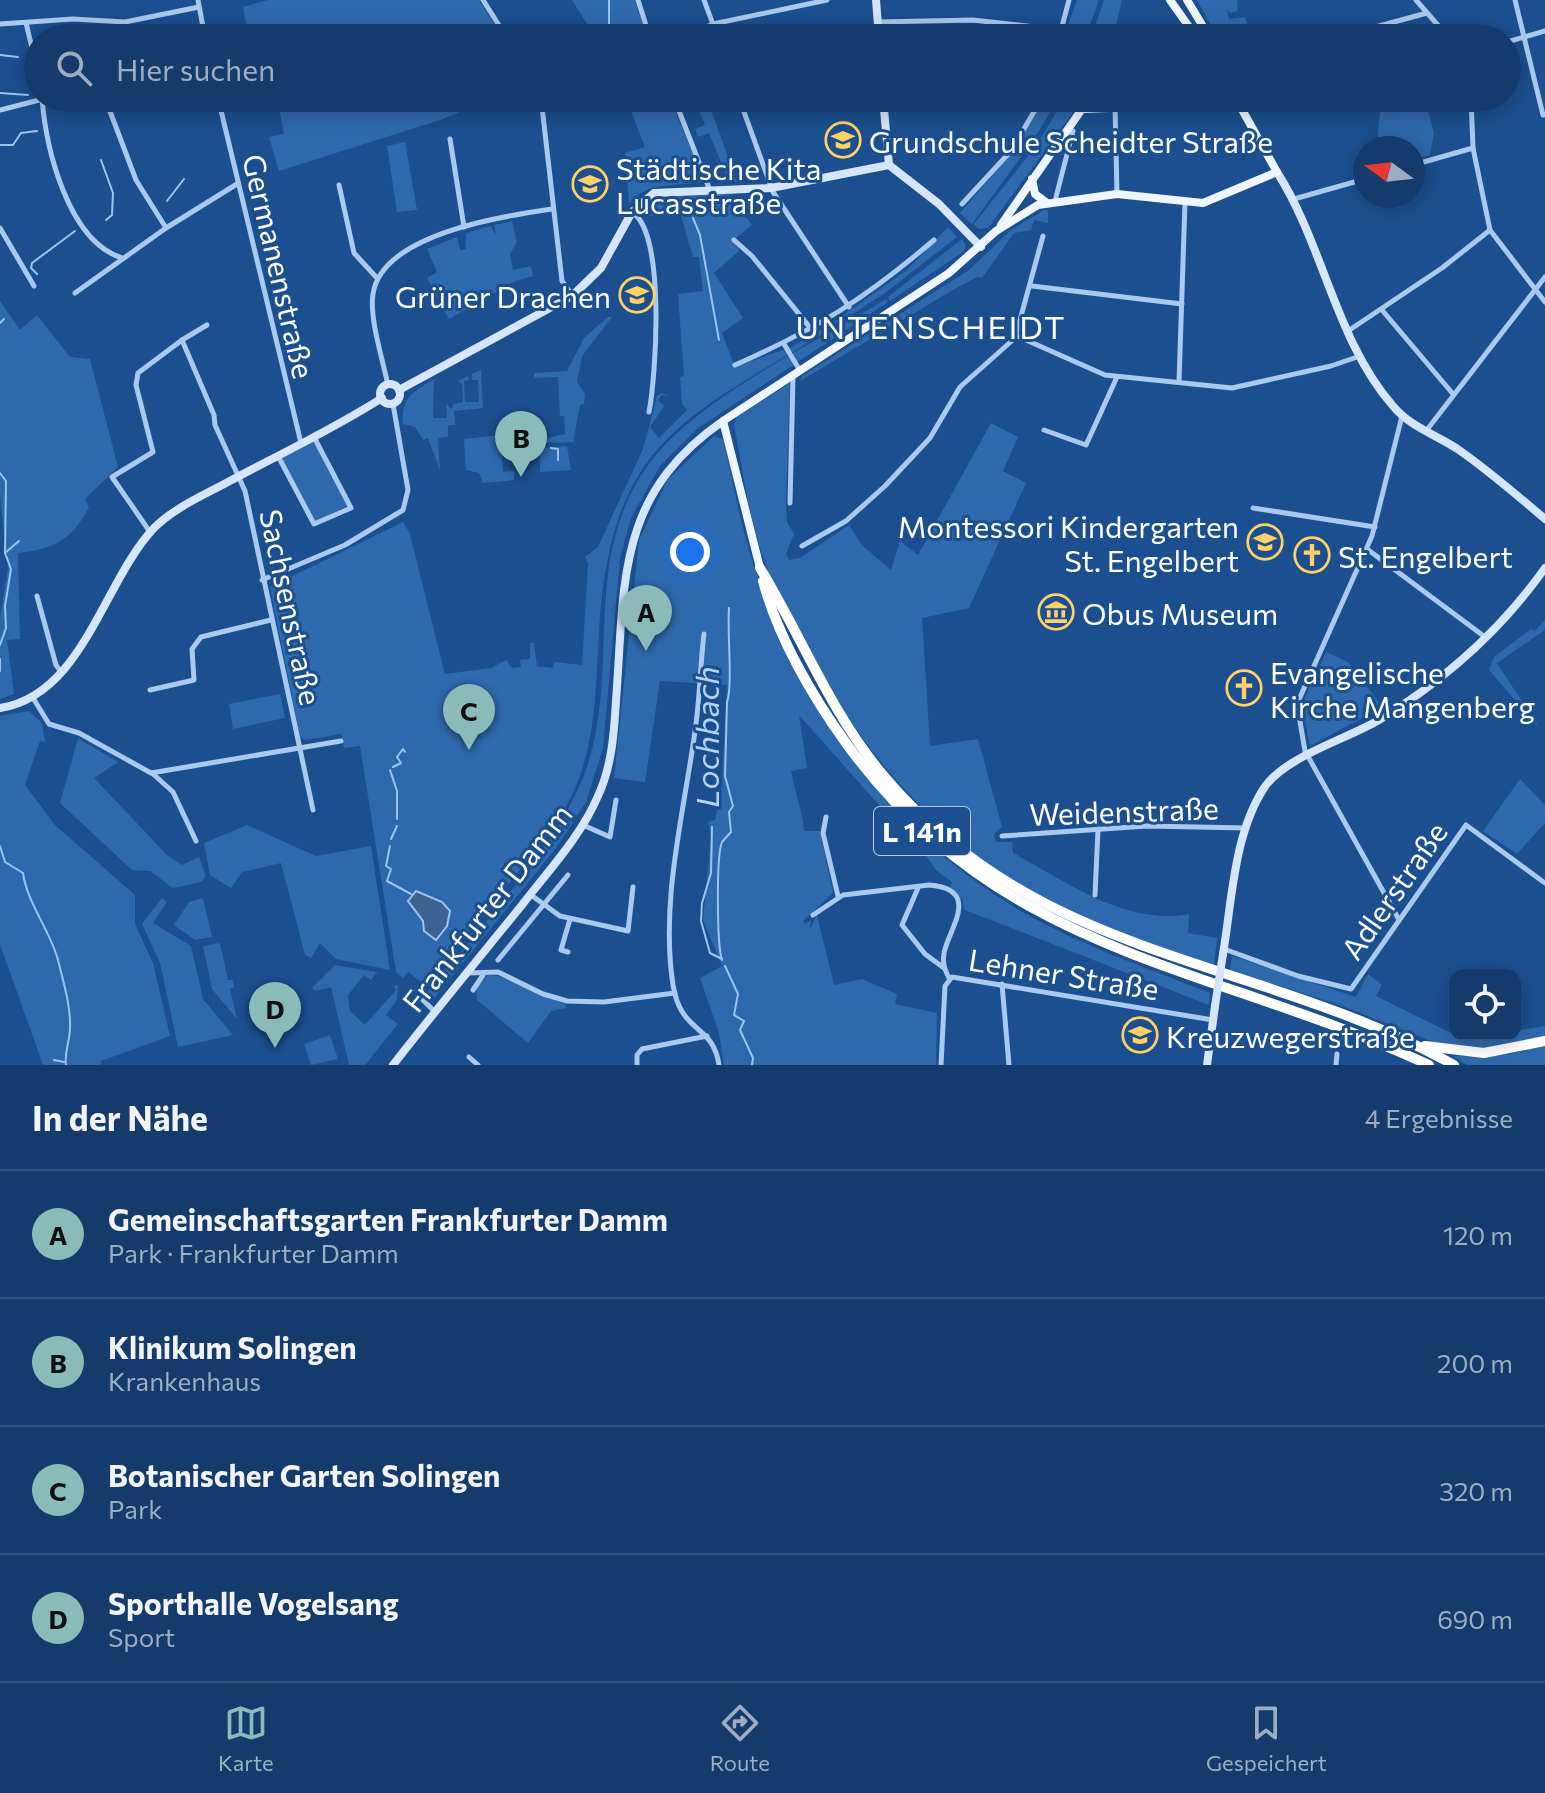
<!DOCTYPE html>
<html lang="de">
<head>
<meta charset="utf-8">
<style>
	body { margin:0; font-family:Commissioner,sans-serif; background:#1d4271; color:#f1f3f6 }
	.controls { position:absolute; right:24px; bottom:24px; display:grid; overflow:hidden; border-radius:16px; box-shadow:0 4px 20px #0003 }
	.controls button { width:72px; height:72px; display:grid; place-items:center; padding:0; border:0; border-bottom:2px solid #33557e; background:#143b6b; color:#f1f3f6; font:40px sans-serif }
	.compass { position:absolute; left:1353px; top:136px; width:72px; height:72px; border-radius:50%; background:#143b6b; box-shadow:0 4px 20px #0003; rotate:285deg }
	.you { position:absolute; left:690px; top:552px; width:28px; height:28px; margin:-20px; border:6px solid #fff; border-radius:50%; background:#1a73e8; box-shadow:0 0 0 12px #1a73e833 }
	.badge { display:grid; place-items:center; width:52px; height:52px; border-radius:50%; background:#8bbbb9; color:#111; font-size:26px; font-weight:700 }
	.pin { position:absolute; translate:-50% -66px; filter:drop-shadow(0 2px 4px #0008) }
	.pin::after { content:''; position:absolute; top:42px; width:28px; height:24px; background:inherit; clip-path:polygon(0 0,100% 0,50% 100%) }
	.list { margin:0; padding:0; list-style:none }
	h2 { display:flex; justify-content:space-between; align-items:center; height:104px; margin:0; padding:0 32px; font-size:34px }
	h2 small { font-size:26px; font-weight:400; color:#9dadc1 }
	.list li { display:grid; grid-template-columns:52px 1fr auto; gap:24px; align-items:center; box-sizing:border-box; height:128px; padding:0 32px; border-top:2px solid #33557e }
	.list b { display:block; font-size:30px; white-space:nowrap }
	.list p { margin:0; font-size:26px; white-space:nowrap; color:#9dadc1 }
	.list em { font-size:26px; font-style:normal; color:#9dadc1 }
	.icon { flex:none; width:44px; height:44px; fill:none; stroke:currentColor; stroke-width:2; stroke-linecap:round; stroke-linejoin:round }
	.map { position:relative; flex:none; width:1545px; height:1065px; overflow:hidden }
	.search { position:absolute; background:#143b6b; box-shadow:0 4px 20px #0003; left:24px; right:24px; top:24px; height:88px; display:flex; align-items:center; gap:20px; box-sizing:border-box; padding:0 28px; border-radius:44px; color:#9dadc1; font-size:30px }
	.sheet { height:616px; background:#143b6b }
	nav { display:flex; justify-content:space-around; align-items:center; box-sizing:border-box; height:112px; border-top:2px solid #33557e; background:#143b6b; font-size:22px; color:#9dadc1 }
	nav a { display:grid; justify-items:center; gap:4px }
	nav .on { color:#8bbbb9 }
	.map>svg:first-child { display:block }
</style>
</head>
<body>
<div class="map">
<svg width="1545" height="1065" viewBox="0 0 1545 1065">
	<rect width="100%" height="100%" fill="#1b4f8f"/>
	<g fill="#2e69ad">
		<polygon points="268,0 479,0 503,38 249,38 243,7"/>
		<polygon points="572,0 635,0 647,38 596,38"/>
		<polygon points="1077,0 1099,0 1085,38 1063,38"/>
		<polygon points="1104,0 1122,0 1113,38 1091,38"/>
		<polygon points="1197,0 1237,0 1238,11 1230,13 1227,9 1229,19 1245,17 1251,38 1218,38"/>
		<polygon points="277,98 495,98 440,120 279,171 269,137 284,134"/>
		<path d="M626 98H670L704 182C678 186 646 181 629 204L625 153 645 147Z"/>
		<polygon points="694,98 707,98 737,182 718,181 727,177 709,133 698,137 695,129 705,125"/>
		<polygon points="1045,98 1059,98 1034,139 972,224 960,213 1012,153"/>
		<polygon points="1065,98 1080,98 1080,103 988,228 979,229 973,225 1036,146"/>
		<path d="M1379 98H1415L1418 110 1427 107 1434 133 1430 155 1413 160V148H1380C1374 131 1384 111 1379 98Z"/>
		<polygon points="405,142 417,210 397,212 387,146"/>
		<path d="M707 190 729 195 752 225 732 241 740 250 714 273 743 318 722 333 735 367 791 347 822 329 824 333C678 422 610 445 599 632 596 686 596 743 573 793 557 828 530 857 506 887 479 919 453 953 426 986L408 972 403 978 396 972 360 746 344 748 341 734 305 740 300 737 270 587 403 522 410 534 445 674 491 668 506 660 512 668 521 667 520 660 530 659V643H534L537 666 553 668 554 662 582 665 588 564 585 557 598 547 643 449 657 396 662 393 668 396 662 395 658 400 664 406 650 427 659 438 687 410 682 404 680 377 684 376 678 294 703 291 699 257H693L680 212 644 217 643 208 655 197Z"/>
		<polygon points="1044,210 1048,211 1048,223 1034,220 1031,230 1014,233 982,278 977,277 958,287 800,381 802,376 969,270 1012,229"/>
		<polygon points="512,221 517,242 510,254 513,270 531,266 533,276 515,281 449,319 427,278 437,272 427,249 457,237 460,250 466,249 466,233 491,226 496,235 494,225"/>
		<polygon points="948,227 957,237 885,293 827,331 825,328 907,270"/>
		<polygon points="962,239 966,246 963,252 890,301 888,297"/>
		<path d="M886 299 888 302 697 429 660 466 631 518 620 558 603 748 586 802 556 848 431 1002 424 996C476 931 563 842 588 764 620 665 581 559 648 465 696 399 815 343 886 299Z"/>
		<path d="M0 301 20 330 37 315 70 357 90 359 118 467 85 499 89 507C72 540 54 549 18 553L20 639 7 640 14 694 0 699V617L8 569 0 493Z"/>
		<polygon points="608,317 612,317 582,356 577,382 585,394 584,404 580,405 573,442 542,443 539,440 565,434 564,416 560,416 558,377 534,378 534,373 567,371 584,338"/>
		<path d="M481 370 483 408 454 411 455 425H448V437L438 438 440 470 428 438 423 440 415 427 403 424C400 398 414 391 434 379L433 418H447L446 404 452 409 453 404 463 402 462 384 458 381 468 376 469 380 464 381 465 402H479L478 380H472V374Z"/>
		<path d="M790 383 786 504 787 522 794 534 786 554 789 560 800 558 849 525 862 545 891 570 900 541 918 555 991 423 1018 437 1003 471 1026 483 969 608 922 618 930 746 978 739 1002 827 994 834 996 842H1012L1013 853C1067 882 1125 926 1189 914L1188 933 1217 938 1214 965C1154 946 1093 928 1039 897 938 839 872 763 814 663 796 631 775 595 764 560 749 516 742 469 734 424L736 418Z"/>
		<polygon points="501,435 503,472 514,471 514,480 483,483 479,473 466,470 464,439"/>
		<path d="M714 436 723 439C734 485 742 535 759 580 812 717 892 836 1021 911 1080 945 1147 968 1210 993L1209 1005 965 910 962 900 950 887 953 883 936 870 915 840 911 841 799 715 807 768 791 771C795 793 802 809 804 831H820L833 893 803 921 805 924 811 920 810 929 817 915 834 985 862 979 897 994 895 1004 937 1013 936 1065H724L719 1033 700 978 722 966 703 920 711 838 708 822 715 820 722 783 727 685 660 681 645 782 614 778 639 540 668 479Z"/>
		<polygon points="313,440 347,506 315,521 280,458"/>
		<polygon points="567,446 571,470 540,472 540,448"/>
		<polygon points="1545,620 1545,630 1497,663 1540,729 1489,670 1494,657 1531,629 1535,631"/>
		<polygon points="1326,652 1348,662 1383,707 1310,746 1302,704"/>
		<polygon points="280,694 285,718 233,729 229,704"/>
		<polygon points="29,711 42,723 45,742 40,741 25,785 55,825 135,895 135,924 153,963 170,1036 101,1061 101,1065 43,1065 0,944 0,716"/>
		<polygon points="78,738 118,762 94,778 167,855 182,865 199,857 206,876 201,882 173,888 150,871 132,870 60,803"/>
		<polygon points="1520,779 1545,805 1545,823 1517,854 1483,831"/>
		<polygon points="247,825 316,856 371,846 390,970 336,959 320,943 311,958 305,955 281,863 242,872 231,888 210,875 204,843"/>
		<polygon points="162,898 167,902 153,923 191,946 203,999 233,1035 178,1047 160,963 142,924"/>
		<polygon points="203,898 212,937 195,940 174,925 189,902"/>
		<polygon points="220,943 228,980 233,980 234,987 230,989 237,1019 212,989 203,946"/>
		<polygon points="1232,956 1356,997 1368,974 1382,985 1376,996 1455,1035 1515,1035 1515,1031 1545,1026 1545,1037 1491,1050 1436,1043 1342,1006 1230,970"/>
		<polygon points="335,965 377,972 371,980 364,975 348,995 350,1011 365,1025 396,990 393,986 398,985 397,1000 386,1015 398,1024 365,1065 349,1065 331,987 315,991 312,988"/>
		<path d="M488 975C504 974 546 998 565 1004L566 1008 551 1011 528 1043 477 1000 476 986Z"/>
		<polygon points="330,1035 338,1059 311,1065 304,1044"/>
		<polygon points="1545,1044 1545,1065 1467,1065 1453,1056 1509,1054"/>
	</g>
	<polygon fill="#3c6290" stroke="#9cc4f0" stroke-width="2" points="416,891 442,902 450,911 447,926 436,940 424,931 423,921 408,901"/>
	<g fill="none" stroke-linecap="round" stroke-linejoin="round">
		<g stroke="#9cc4f0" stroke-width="2">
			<polyline points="609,0 609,30"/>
			<polyline points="0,55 18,57"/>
			<polyline points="0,93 28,95"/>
			<polyline points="0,145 13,145 21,133 37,131"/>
			<polyline points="101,160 113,193 112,215 106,220"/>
			<polyline points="167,201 184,179"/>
			<polyline points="693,218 700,235 719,340"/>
			<polyline points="37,274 31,268 32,263 75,231"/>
			<polyline points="0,323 4,319"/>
			<polyline points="551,448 558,449 558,460"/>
			<polyline points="0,473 6,481 5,553 11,569 5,606 6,628 0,645"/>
			<polyline points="5,553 19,541"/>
			<polyline points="0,659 0,671"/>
			<polyline points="393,767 401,763 397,757 403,749 405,752"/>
			<polyline points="390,770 397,791 397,819"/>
			<polyline points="712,827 711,873 702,903 701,921 710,953 722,959"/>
			<polyline points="391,839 397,826"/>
			<path d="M0 846 5 862 23 873C27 903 50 930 58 960 63 981 71 1006 70 1028 70 1042 64 1051 66 1065"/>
			<polyline points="390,846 386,866 391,869 387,881 411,894"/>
			<path d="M722 960C717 945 716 857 722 842 723 841 730 833 731 832L729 812 733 806 725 776 727 702C733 686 727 632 729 608"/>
			<polyline points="725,966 738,994 734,1015 744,1021 740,1030 753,1058 752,1065"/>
			<polyline points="54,1060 64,1062"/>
		</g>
		<g stroke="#a9c9ee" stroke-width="5">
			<polyline points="198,0 205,38"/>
			<polyline points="483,0 507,38"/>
			<polyline points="638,0 650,38"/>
			<polyline points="704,0 718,38"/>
			<polyline points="1416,0 1449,38"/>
			<polyline points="1515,0 1543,115"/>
			<polyline points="878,22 973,20 1061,30"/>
			<polyline points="26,23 38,73"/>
			<polyline points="0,24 73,19 125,22 199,7"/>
			<polyline points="681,38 713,24 827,0"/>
			<polyline points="1059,38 1069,0"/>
			<polyline points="1335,38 1427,13"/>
			<polyline points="1507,42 1545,31"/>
			<path d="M42 98C46 149 68 241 122 258"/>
			<polyline points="101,98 108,106 136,180 166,228"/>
			<polyline points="218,98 301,443"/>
			<polyline points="541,98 562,281 572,295"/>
			<polyline points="674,98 709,188"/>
			<polyline points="739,98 773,192 849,307"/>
			<polyline points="1471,98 1473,148 1490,230 1545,302"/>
			<polyline points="1115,106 1117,194"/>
			<polyline points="0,110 47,98"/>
			<polyline points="450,139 464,227"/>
			<polyline points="1413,165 1473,148"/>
			<polyline points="339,185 354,253 377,278"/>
			<polyline points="1294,199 1365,179"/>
			<polyline points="1055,201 1073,131"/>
			<polyline points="962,204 1011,151 1042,98"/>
			<path d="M632 212C666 233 656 376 649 412"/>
			<polyline points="0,228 34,286"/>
			<polyline points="734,240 752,256 812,330"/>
			<polyline points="1032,286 1182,304"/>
			<polyline points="75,293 166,228 237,184"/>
			<polyline points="1382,310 1453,394"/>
			<polyline points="1348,331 1442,268 1490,230"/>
			<polyline points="1017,336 1105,375 1232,388 1331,366 1360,356"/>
			<polyline points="182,340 207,325"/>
			<polyline points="784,344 799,369"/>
			<path d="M735 365C817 329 866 298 934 240"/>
			<polyline points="1179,382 1185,202"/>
			<path d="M388 385C383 361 369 317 373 294 382 234 503 216 552 209"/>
			<polyline points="1044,430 1086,445 1117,377"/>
			<polyline points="1426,431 1545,277"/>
			<polyline points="278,456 314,524 351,508 314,437"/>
			<polyline points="790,503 793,376"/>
			<polyline points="1253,508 1375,527"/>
			<polyline points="150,532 112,477 153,452 136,385 138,373 182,340 214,415 215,425 245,491 313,810"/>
			<polyline points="802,546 846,521 885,486 930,438 960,387 1015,338 1043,236"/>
			<polyline points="1367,549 1485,637"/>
			<polyline points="262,580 345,545 403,510 408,490 393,404"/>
			<polyline points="37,596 56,665 61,672"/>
			<path d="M704 634C700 666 700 699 695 731 684 813 660 901 673 985 681 1035 713 1023 719 1065"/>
			<polyline points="150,690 194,680 192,649 201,637 271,620"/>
			<polyline points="33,698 49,724 79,733 151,773 341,741"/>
			<polyline points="152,773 173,792 196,841"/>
			<polyline points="826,817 823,833 838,896"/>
			<polyline points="583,825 610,837 616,800"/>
			<polyline points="1002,836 1147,826 1247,828"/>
			<polyline points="918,888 902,925 925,954 944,968"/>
			<polyline points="531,895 560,916 628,931 633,887"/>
			<polyline points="1095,895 1098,829"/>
			<path d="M813 915 843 895 929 885C983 889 948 930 944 953 942 963 945 970 949 978"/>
			<polyline points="1398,918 1305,751 1297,704 1372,536 1402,416"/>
			<polyline points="1224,949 1298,976 1351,989 1466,825 1545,883"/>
			<polyline points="568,952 561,950 570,919"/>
			<polyline points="498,960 568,875"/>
			<polyline points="468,973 498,972 543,994 567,1001 604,1002 675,993"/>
			<polyline points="1002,984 1009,1065"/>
			<polyline points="473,990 483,975"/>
			<polyline points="422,999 435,1012"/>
			<polyline points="469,1057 478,1065"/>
			<polyline points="637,1065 637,1055 642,1049 707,1036"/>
			<polyline points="941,1065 945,986 952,977 1213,1020"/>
			<polyline points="1336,1065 1337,1054"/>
		</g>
		<g stroke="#d6e6fa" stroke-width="8">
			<polyline points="876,0 879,38"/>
			<polyline points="883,98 889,165 939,204 981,247"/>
			<path d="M1277 172C1324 246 1335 339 1393 406 1410 427 1437 435 1459 450 1489 471 1517 495 1545 519"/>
			<circle cx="390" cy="394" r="10"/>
			<polyline points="399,390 572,296 601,268 632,212 654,193 771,188 889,165"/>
			<path d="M0 708C83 695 103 582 154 528 174 508 202 496 226 483 278 455 332 430 382 398"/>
			<path d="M1223 954C1232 900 1234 834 1264 788 1284 757 1347 739 1379 720 1445 680 1501 630 1545 568"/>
			<path d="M393 1065C435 1011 479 958 522 905 549 870 581 836 598 796 612 766 614 733 616 701 625 583 615 496 723 421"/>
			<polyline points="1207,1065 1215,1006"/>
		</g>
		<g stroke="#f0f6ff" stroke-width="8">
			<polyline points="1170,0 1197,38"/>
			<polyline points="1187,0 1210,38"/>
			<polyline points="1032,179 1035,194 1047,203"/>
			<polyline points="1001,225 1082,109 1220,104 1221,98"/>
			<polyline points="760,568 723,421 949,273 996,231 1038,205 1117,194 1203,203 1277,172 1240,106 1230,98"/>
		</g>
		<g stroke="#fff" stroke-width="10">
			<path d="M760 568C802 637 830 712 883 775 1041 964 1257 955 1454 1065"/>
			<path d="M763 581C778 637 812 696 846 743 1003 959 1208 962 1429 1065"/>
			<polyline points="1425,1046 1484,1053 1545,1041"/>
		</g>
		<polyline stroke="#d6e6fa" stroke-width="8" points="1215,1006 1223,954"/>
	</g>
	<defs>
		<symbol id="school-ring" viewBox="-11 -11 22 22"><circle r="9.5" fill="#1b4f8f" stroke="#ffd166" stroke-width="1.5"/><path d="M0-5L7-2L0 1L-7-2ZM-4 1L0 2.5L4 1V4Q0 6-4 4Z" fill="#ffd166"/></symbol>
		<symbol id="church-ring" viewBox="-11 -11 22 22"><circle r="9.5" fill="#1b4f8f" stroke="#ffd166" stroke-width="1.5"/><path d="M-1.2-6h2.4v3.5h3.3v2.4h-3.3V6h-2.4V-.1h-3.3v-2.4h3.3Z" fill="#ffd166"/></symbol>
		<symbol id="museum-ring" viewBox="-11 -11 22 22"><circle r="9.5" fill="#1b4f8f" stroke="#ffd166" stroke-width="1.5"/><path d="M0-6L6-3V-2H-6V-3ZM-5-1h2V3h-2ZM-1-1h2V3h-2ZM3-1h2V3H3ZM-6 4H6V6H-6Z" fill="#ffd166"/></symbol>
	</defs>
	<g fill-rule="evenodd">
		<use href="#school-ring" x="823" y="120" width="40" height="40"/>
		<use href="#school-ring" x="570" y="164" width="40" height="40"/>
		<use href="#school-ring" x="617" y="275" width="40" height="40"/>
		<use href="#school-ring" x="1245" y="522" width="40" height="40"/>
		<use href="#church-ring" x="1292" y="535" width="40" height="40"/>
		<use href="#museum-ring" x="1036" y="592" width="40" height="40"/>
		<use href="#church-ring" x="1224" y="668" width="40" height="40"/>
		<use href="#school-ring" x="1120" y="1015" width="40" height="40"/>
	</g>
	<g text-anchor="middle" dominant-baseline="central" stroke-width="6" stroke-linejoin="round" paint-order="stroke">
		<rect fill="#1b4f8f" stroke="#bbcadd" stroke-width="2" x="874" y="807" width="96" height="48" rx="6"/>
		<g font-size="28" font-weight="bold" fill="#fff">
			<text x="922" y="831">L 141n</text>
		</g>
		<g font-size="30" fill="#fff" stroke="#1b4f8f" text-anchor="start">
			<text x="869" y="140">Grundschule Scheidter Straße</text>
			<text x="616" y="167">Städtische Kita<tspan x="616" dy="34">Lucasstraße</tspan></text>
			<text x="611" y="295" text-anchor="end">Grüner Drachen</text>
			<text x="1239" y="525" text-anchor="end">Montessori Kindergarten<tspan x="1239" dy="34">St. Engelbert</tspan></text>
			<text x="1338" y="555">St. Engelbert</text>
			<text x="1082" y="612">Obus Museum</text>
			<text x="1270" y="671">Evangelische<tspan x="1270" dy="34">Kirche Mangenberg</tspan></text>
			<text x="1166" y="1035">Kreuzwegerstraße</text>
		</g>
		<g font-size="30" fill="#fff" stroke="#1b4f8f">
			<text transform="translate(280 266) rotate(77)">Germanenstraße</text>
			<text transform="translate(292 607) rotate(78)">Sachsenstraße</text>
			<text transform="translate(1124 810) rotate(-2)">Weidenstraße</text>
			<text transform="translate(1393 890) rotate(-55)">Adlerstraße</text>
			<text transform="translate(486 907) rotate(-52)">Frankfurter Damm</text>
			<text transform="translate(1064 973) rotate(9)">Lehner Straße</text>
		</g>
		<g font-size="32" letter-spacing="2" fill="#fff" stroke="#1b4f8f">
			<text x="931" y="326">UNTENSCHEIDT</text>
		</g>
		<g font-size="32" font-style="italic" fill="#b5d3f5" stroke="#1b4f8f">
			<text transform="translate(706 737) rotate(-90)">Lochbach</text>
		</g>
	</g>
</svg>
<div class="controls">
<button><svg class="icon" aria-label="locate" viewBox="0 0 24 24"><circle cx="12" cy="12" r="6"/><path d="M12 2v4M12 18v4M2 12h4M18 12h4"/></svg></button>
</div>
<svg class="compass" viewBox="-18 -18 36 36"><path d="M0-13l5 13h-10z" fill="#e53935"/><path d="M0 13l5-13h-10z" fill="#9dadc1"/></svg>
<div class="you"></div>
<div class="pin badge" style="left:646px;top:651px">A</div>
<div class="pin badge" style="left:521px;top:477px">B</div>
<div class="pin badge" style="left:469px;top:750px">C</div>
<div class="pin badge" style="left:275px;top:1048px">D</div>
<div class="search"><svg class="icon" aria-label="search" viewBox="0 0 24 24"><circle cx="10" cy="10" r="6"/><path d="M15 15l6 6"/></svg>Hier suchen</div>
</div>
<section class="sheet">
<h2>In der Nähe<small>4 Ergebnisse</small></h2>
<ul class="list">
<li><span class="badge">A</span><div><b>Gemeinschaftsgarten Frankfurter Damm</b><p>Park · Frankfurter Damm</p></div><em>120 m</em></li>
<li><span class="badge">B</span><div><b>Klinikum Solingen</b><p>Krankenhaus</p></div><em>200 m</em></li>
<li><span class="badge">C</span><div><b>Botanischer Garten Solingen</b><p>Park</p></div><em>320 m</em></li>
<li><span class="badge">D</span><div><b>Sporthalle Vogelsang</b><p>Sport</p></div><em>690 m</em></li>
</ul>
</section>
<nav>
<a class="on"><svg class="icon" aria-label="map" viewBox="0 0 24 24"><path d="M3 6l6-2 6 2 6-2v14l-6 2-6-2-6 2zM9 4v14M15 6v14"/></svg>Karte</a>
<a><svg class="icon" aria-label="directions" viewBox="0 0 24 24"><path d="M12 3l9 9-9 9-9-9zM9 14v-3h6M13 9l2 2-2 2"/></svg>Route</a>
<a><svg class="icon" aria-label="saved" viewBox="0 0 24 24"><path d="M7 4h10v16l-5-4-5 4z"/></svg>Gespeichert</a>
</nav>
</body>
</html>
